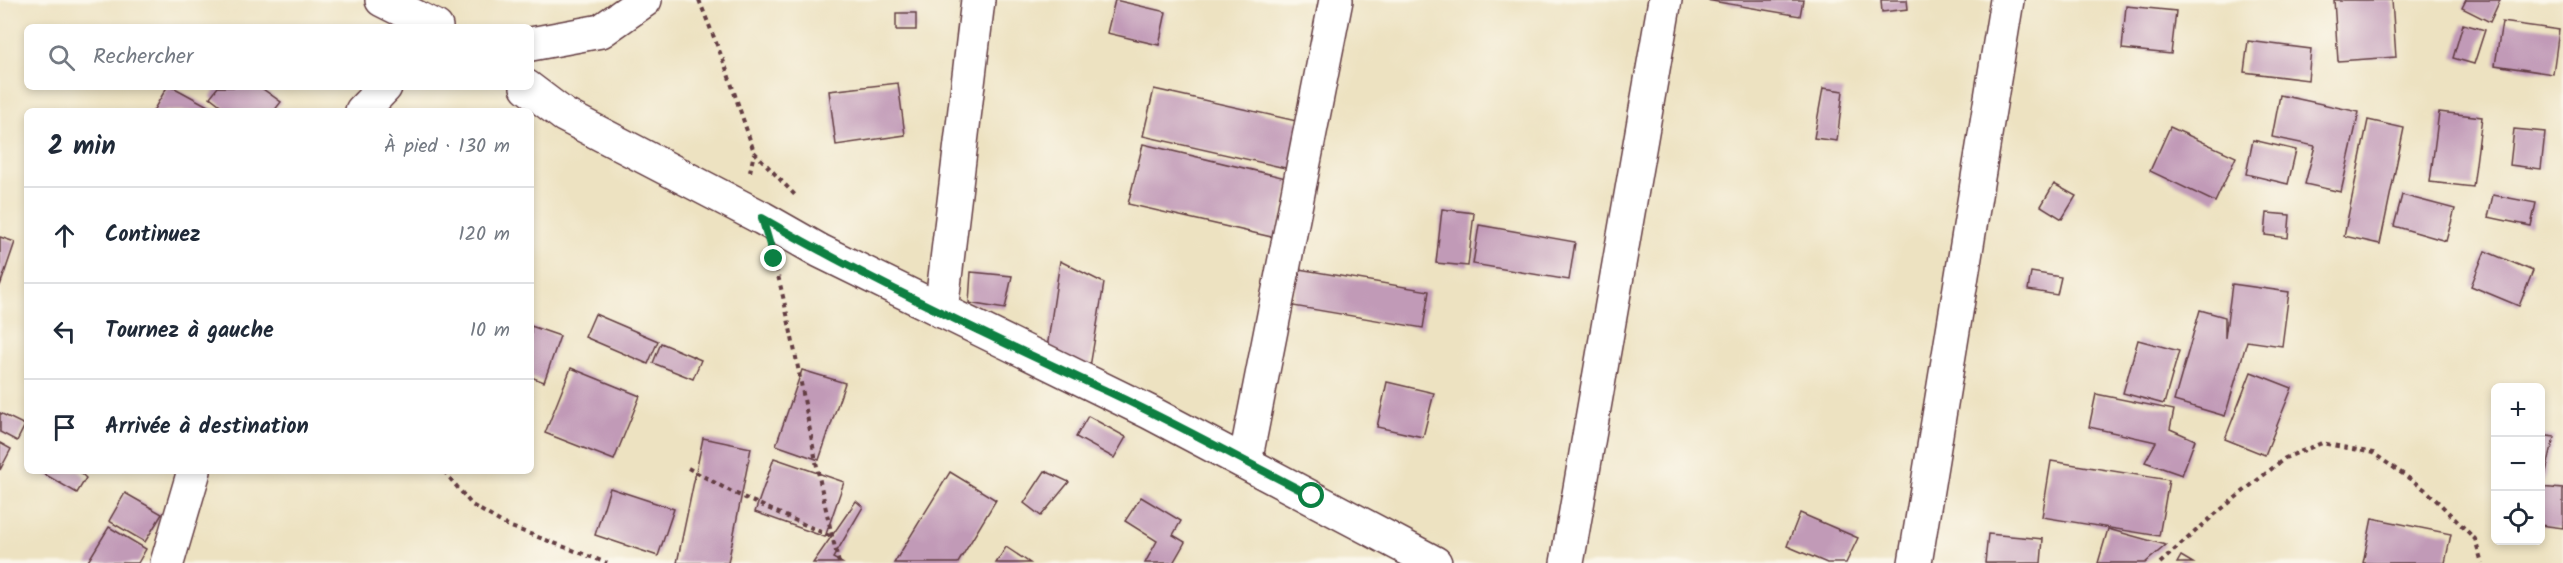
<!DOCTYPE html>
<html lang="fr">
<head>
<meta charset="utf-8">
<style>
	body { margin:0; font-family:Kalam,sans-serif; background:#f6f6f7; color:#1f2937 }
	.controls { position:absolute; right:18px; bottom:18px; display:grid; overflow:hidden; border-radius:9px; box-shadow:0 3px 9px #0003 }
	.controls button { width:54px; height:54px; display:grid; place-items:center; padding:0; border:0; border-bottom:2px solid #e0e1e3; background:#fff; color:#1f2937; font:30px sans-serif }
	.stop { position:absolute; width:18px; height:18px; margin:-14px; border:4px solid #0b8043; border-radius:50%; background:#fff }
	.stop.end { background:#0b8043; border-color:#fff; box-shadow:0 2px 6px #0008 }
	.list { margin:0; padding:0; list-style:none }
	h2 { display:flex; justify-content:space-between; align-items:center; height:78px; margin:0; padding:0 24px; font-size:26px }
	h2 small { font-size:20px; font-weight:400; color:#747a83 }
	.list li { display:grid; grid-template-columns:39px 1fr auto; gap:18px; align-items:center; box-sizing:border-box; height:96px; padding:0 24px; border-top:2px solid #e0e1e3 }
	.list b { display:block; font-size:22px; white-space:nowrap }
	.list em { font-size:20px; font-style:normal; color:#747a83 }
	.icon { flex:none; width:33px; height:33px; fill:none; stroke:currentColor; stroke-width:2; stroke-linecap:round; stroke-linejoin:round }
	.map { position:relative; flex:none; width:2563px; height:563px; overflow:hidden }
	.search { position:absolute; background:#fff; box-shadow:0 3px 9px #0003; left:24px; top:24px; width:510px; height:66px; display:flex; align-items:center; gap:15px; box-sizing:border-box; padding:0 21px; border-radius:9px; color:#747a83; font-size:22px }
	.panel { position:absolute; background:#fff; box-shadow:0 3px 9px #0003; left:24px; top:108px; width:510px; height:366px; border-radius:9px }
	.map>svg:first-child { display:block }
</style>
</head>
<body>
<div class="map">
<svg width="2563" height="563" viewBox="0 0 2563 563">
	<rect width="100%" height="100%" fill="#fbf7ec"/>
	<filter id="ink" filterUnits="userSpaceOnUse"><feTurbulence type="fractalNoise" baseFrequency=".0167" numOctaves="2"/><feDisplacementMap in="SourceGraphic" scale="12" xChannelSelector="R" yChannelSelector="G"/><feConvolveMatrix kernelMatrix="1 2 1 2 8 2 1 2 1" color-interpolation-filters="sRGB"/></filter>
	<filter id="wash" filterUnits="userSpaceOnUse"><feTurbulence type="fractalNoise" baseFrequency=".008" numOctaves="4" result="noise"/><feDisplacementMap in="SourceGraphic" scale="24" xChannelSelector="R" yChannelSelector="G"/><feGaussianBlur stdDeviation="1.35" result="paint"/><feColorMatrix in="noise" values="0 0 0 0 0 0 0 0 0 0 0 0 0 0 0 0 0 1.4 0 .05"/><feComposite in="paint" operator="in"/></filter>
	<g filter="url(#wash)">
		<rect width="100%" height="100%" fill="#ede2c1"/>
		<g id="blocks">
			<g fill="#c19ab7">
				<polygon points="1115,0 1166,12 1159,45 1107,33"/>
				<polygon points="1706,0 1803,0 1800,16"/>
				<polygon points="1881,0 1907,0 1908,9 1882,12"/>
				<polygon points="2334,0 2392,0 2396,57 2338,61"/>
				<polygon points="2466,0 2500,0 2490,22 2462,8"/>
				<polygon points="2126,6 2176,11 2171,54 2122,49"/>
				<rect x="896" y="13" width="20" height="17"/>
				<polygon points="2502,22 2559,30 2553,74 2495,65"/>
				<polygon points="2463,24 2485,30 2474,64 2453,58"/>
				<polygon points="2248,41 2311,49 2308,80 2244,72"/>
				<polygon points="898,83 905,135 836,145 829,91"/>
				<polygon points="167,87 173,87 217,111 153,111"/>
				<polygon points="218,87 260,87 281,102 274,111 228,111 210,97"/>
				<polygon points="1823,88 1843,91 1837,141 1814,138"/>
				<polygon points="1154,89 1310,124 1299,171 1143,136"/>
				<polygon points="2280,95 2359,112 2341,192 2305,184 2315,146 2272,137"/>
				<polygon points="2439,112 2482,117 2473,187 2430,182"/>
				<polygon points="2368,120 2404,128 2380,244 2344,236"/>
				<polygon points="2170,127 2236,157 2215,202 2150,171"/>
				<polygon points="2514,129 2545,132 2541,169 2510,165"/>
				<polygon points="2253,140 2296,150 2288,184 2246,174"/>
				<polygon points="1143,144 1290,179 1276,238 1128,204"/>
				<polygon points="2054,184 2076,196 2062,219 2041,206"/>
				<polygon points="2402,195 2455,209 2446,241 2394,226"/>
				<polygon points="2493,195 2536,203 2531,226 2488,217"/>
				<polygon points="1442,209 1474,213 1468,266 1436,263"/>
				<polygon points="2267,213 2290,215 2288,238 2265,235"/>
				<polygon points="1479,225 1575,242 1569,280 1473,264"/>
				<polygon points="0,237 15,242 0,286"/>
				<polygon points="2485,251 2533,271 2519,306 2471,286"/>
				<polygon points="1060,261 1104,283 1089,373 1046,355"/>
				<polygon points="1299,269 1429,291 1423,328 1293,306"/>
				<polygon points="971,272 1012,276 1005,309 969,303"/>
				<polygon points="2031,272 2061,277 2057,295 2028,290"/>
				<polygon points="2232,284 2289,292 2282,346 2247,341 2225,416 2174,401 2200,310 2225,317 2225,338"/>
				<polygon points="595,314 658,341 648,364 585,337"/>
				<polygon points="531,326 560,336 544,382 531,377"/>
				<polygon points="2138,340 2179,351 2164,404 2123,393"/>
				<polygon points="661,343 701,360 693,379 653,363"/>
				<polygon points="571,368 640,396 614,460 545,433"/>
				<polygon points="802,370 845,383 819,460 776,445"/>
				<polygon points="2251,372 2292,388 2265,455 2225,439"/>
				<polygon points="1387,382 1434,393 1423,437 1377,427"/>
				<polygon points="2096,394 2174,410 2170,429 2195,440 2182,475 2145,462 2156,442 2089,427"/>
				<polygon points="0,413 25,425 17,441 0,432"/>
				<polygon points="1088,416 1126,437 1114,458 1076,437"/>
				<polygon points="2540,435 2554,437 2544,481 2540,480"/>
				<polygon points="703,438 751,448 728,563 677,563"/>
				<polygon points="0,443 11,449 0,470"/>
				<polygon points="774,458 844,482 825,537 755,512"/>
				<polygon points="2051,461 2169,480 2159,536 2042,517"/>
				<polygon points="39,471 79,471 86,478 77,493"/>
				<polygon points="1045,471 1069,482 1041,516 1024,503"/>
				<polygon points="950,472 996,500 958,563 894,563"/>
				<polygon points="2540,487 2563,489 2563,528 2540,525"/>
				<polygon points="610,488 674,509 658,556 595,535"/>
				<polygon points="125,493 162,514 145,542 109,521"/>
				<polygon points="1141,497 1181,521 1173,535 1185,542 1173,563 1145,563 1157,541 1125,521"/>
				<polygon points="856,501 863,507 833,558 842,563 813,563"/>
				<polygon points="1800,513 1858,538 1846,563 1827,563 1787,546"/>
				<polygon points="2372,518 2451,534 2445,563 2363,563"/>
				<polygon points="109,527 146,549 138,563 87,563"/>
				<polygon points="2108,529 2166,545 2145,563 2098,563"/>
				<polygon points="1988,534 2043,539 2041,563 1985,563"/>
				<polygon points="1006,547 1030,563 996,563"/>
				<polygon points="2181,556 2193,563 2177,563"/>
			</g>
		</g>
	</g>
	<g filter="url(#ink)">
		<use href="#blocks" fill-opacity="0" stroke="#623c42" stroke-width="1.5"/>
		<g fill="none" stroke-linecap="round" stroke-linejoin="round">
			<defs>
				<g id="minor">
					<polyline points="382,0 436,27"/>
					<polyline points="531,44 601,31 645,0"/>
					<polyline points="527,87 564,115 762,218 820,251 1149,412 1435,563"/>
					<polyline points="362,111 385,87"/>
					<polyline points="941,311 978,0"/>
					<polyline points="1245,462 1336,0"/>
					<polyline points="167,563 194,471"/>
					<polyline points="1567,563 1665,0"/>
					<polyline points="1915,563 2007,0"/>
				</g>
			</defs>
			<use href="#minor" stroke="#623c42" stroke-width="36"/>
			<g stroke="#623c42" stroke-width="4" stroke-dasharray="4.5 4.5" stroke-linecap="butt">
				<polyline points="699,0 725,65 754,152 795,195"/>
				<polyline points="750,172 754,153"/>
				<path d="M776 268C801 365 813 466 839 563"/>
				<polyline points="688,468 732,492 832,537"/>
				<polyline points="444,471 472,505 506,525 607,563"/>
				<polyline points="2160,563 2214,515 2285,458 2322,443 2373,453 2427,491 2475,539 2482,563"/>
			</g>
			<use href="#minor" stroke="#fff" stroke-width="33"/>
		</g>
	</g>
	<g fill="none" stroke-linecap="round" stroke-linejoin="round" filter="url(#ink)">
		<path stroke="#0b8043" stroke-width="8" d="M774 259 762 218C871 281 985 334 1098 387 1171 420 1241 460 1312 496"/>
	</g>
</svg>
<div class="controls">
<button>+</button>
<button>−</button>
<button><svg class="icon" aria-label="locate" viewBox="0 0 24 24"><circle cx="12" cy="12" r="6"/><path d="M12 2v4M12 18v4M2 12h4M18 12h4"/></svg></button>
</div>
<div class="stop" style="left:1312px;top:496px"></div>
<div class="stop end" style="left:774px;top:259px"></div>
<div class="search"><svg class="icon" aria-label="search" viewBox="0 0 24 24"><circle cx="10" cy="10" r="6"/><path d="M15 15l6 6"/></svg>Rechercher</div>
<section class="panel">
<h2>2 min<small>À pied · 130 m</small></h2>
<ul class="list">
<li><svg class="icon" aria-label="ahead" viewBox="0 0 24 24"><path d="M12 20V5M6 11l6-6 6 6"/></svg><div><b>Continuez</b></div><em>120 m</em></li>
<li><svg class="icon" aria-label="left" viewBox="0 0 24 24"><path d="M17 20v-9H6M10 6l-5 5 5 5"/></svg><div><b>Tournez à gauche</b></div><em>10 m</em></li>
<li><svg class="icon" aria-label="arrive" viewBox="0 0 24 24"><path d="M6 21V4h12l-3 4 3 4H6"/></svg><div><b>Arrivée à destination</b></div></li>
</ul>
</section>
</div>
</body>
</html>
